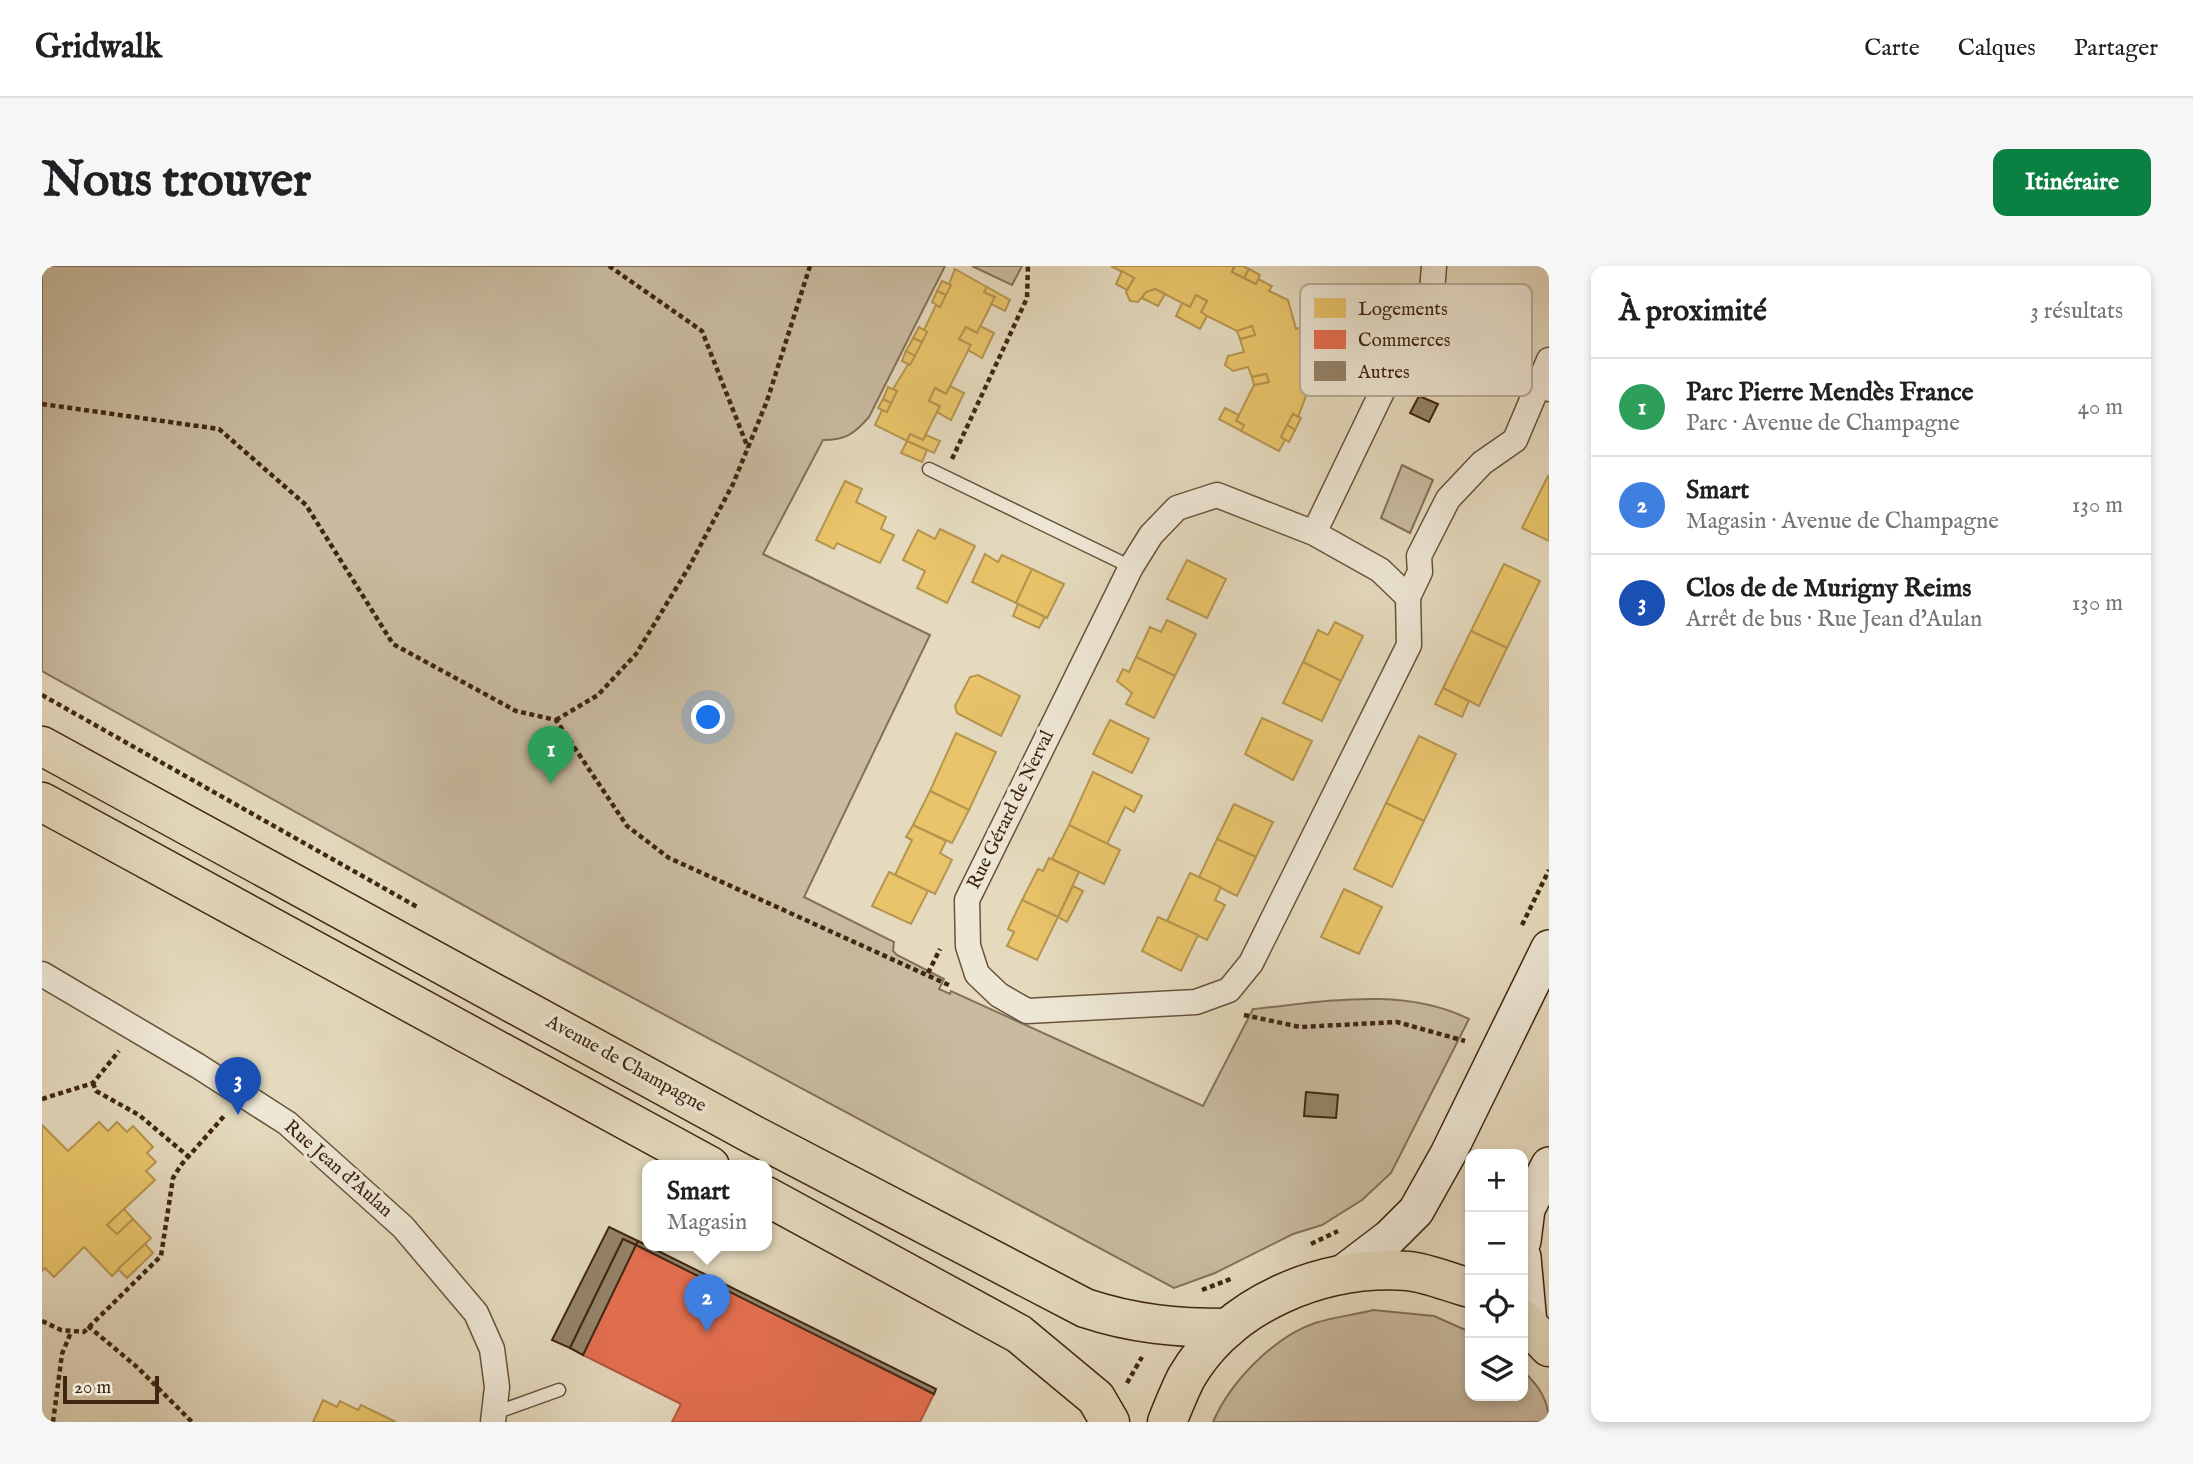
<!DOCTYPE html>
<html lang="fr">
<head>
<meta charset="utf-8">
<style>
	body { margin:0; font-family:"IM FELL English",serif; background:#f6f6f6; color:#202124 }
	.controls { position:absolute; right:21px; bottom:21px; display:grid; overflow:hidden; border-radius:14px; box-shadow:0 4px 10px #0003 }
	.controls button { width:63px; height:63px; display:grid; place-items:center; padding:0; border:0; border-bottom:2px solid #e0e0e0; background:#fff; color:#202124; font:35px sans-serif }
	.scale { position:absolute; left:21px; bottom:18px; width:96px; box-sizing:border-box; padding-left:7px; border:4px solid #3f2610; border-top:0; font-size:19px; line-height:24px; white-space:nowrap; color:#3f2610; -webkit-text-stroke:5px #eee7d5; paint-order:stroke }
	.you { position:absolute; left:667px; top:452px; width:24px; height:24px; margin:-18px; border:5px solid #fff; border-radius:50%; background:#1a73e8; box-shadow:0 0 0 10px #1a73e833 }
	.badge { display:grid; place-items:center; width:46px; height:46px; border-radius:50%; background:#0b8043; color:#fff; font-size:23px; font-weight:700 }
	.pin { position:absolute; translate:-50% -58px; filter:drop-shadow(0 2px 4px #0008) }
	.pin::after { content:''; position:absolute; top:37px; width:24px; height:21px; background:inherit; clip-path:polygon(0 0,100% 0,50% 100%) }
	.popup { position:absolute; left:600px; top:894px; width:130px; height:91px; box-sizing:border-box; display:grid; place-content:center; border-radius:14px; background:#fff; filter:drop-shadow(0 2px 5px #0005); font-size:23px; white-space:nowrap; color:#757577 }
	.popup b { font-size:26px; color:#202124 }
	.popup::after { content:''; position:absolute; left:50%; top:100%; margin-left:-14px; border:14px solid transparent; border-top-color:#fff }
	.list { margin:0; padding:0; list-style:none }
	h2 { display:flex; justify-content:space-between; align-items:center; height:91px; margin:0; padding:0 28px; font-size:30px }
	h2 small { font-size:23px; font-weight:400; color:#757577 }
	.list li { display:grid; grid-template-columns:46px 1fr auto; gap:21px; align-items:center; box-sizing:border-box; height:98px; padding:0 28px; border-top:2px solid #e0e0e0 }
	.list b { display:block; font-size:26px; white-space:nowrap }
	.list p { margin:0; font-size:23px; white-space:nowrap; color:#757577 }
	.list em { font-size:23px; font-style:normal; color:#757577 }
	.icon { flex:none; width:38px; height:38px; fill:none; stroke:currentColor; stroke-width:2; stroke-linecap:round; stroke-linejoin:round }
	.map { position:relative; flex:none; width:1507px; height:1156px; overflow:hidden; border-radius:14px }
	header { display:flex; align-items:center; gap:42px; box-sizing:border-box; height:98px; padding:0 35px; background:#fff; border-bottom:2px solid #e0e0e0 }
	header strong { font-size:33px }
	nav { display:flex; gap:38px; margin-inline-start:auto; font-size:24px }
	.intro { display:flex; align-items:center; justify-content:space-between; box-sizing:border-box; height:168px; padding:0 42px }
	h1 { margin:0; font-size:49px }
	.button { padding:18px 32px; border-radius:14px; background:#0b8043; color:#fff; font-size:24px; font-weight:700 }
	main { display:flex; gap:42px; padding:0 42px }
	aside { flex:1; background:#fff; border-radius:14px; box-shadow:0 4px 10px #0003 }
	.map>svg:first-child { display:block }
</style>
</head>
<body>
<header>
<strong>Gridwalk</strong>
<nav><a>Carte</a><a>Calques</a><a>Partager</a></nav>
</header>
<div class="intro"><h1>Nous trouver</h1><a class="button">Itinéraire</a></div>
<main>
<div class="map">
<svg width="1507" height="1156" viewBox="0 0 1507 1156">
	<rect width="100%" height="100%" fill="#e5dabe"/>
	<filter id="stains"><feTurbulence type="fractalNoise" baseFrequency=".00286" numOctaves="4"/><feColorMatrix values="0 0 0 0 .2 0 0 0 0 .09 0 0 0 0 .02 0 0 0 .5 -.17"/></filter>
	<radialGradient id="worn" r=".72"><stop offset=".6" stop-color="#630" stop-opacity="0"/><stop offset="1" stop-color="#630" stop-opacity=".3"/></radialGradient>
	<g fill="#c9bba0" stroke="#847058" stroke-width="2">
		<path d="M0 0H903L827 151C812 168 804 174 781 174L721 288 888 369 762 631 852 676 851 685 855 689 902 713 897 723 908 728 909 725 1161 840 1211 743C1283 736 1360 720 1427 753L1349 907 1320 934 1280 959 1251 968 1173 1007 1132 1022 513 690 0 405Z"/>
		<polygon points="930,0 980,0 970,19"/>
		<polygon points="1360,199 1391,214 1368,267 1339,252"/>
		<path d="M1331 1044 1392 1050 1428 1066V1130H1481V1105C1496 1119 1507 1134 1507 1156H1171C1188 1116 1232 1071 1273 1057 1292 1051 1312 1049 1331 1044Z"/>
	</g>
	<g fill="#e9c46a" stroke="#b6954f" stroke-width="2">
		<polygon points="1069,0 1192,0 1190,6 1214,18 1216,13 1230,20 1227,25 1246,34 1254,63 1266,59 1274,86 1263,90 1270,114 1256,151 1251,148 1239,171 1243,174 1237,185 1199,165 1202,159 1194,155 1212,119 1227,116 1224,108 1210,111 1206,101 1191,105 1183,99 1186,90 1202,86 1198,73 1213,69 1210,60 1195,65 1165,50 1159,46 1165,35 1154,29 1148,41 1113,23 1104,26 1096,36 1088,35 1084,26 1092,12"/>
		<polygon points="1201,0 1207,3 1202,12 1190,6 1193,0"/>
		<polygon points="913,3 945,21 942,26 953,31 935,67 924,61 917,73 929,79 904,128 893,122 887,135 898,140 881,174 868,168 865,175 833,159 840,144 845,146 855,125 851,123 880,76 885,66 882,64 894,39 898,41"/>
		<polygon points="1207,3 1218,9 1214,18 1202,12"/>
		<polygon points="1080,5 1092,12 1085,24 1074,18"/>
		<polygon points="900,15 909,19 904,29 895,25"/>
		<polygon points="945,21 968,34 963,45 949,38 953,31 942,26"/>
		<polygon points="1113,23 1123,28 1116,40 1100,32 1104,26"/>
		<polygon points="895,25 904,29 898,41 890,36"/>
		<polygon points="1154,29 1165,35 1159,46 1165,50 1158,63 1134,50 1140,37 1148,41"/>
		<polygon points="938,60 952,67 940,92 926,84 929,79 917,73 924,61 935,67"/>
		<polygon points="1210,60 1213,69 1198,73 1195,65"/>
		<polygon points="877,61 885,66 880,76 871,72"/>
		<polygon points="871,72 880,76 873,90 864,85"/>
		<polygon points="864,85 873,90 868,99 860,95"/>
		<polygon points="1224,108 1227,116 1212,119 1210,111"/>
		<polygon points="908,120 922,127 909,154 895,146 898,140 887,135 893,122 904,128"/>
		<polygon points="846,121 855,125 849,137 841,133"/>
		<polygon points="841,133 849,137 845,146 836,142"/>
		<polygon points="1183,142 1197,149 1194,155 1202,159 1199,165 1177,153"/>
		<polygon points="1251,148 1259,152 1253,164 1245,159"/>
		<polygon points="1245,159 1253,164 1247,176 1239,171"/>
		<polygon points="868,168 881,174 884,169 898,175 892,187 865,175"/>
		<polygon points="865,175 885,184 880,196 859,187"/>
		<polygon points="1506,210 1507,211 1507,275 1480,262"/>
		<polygon points="803,215 820,223 814,236 844,251 839,263 852,269 838,297 795,277 792,283 774,274"/>
		<polygon points="898,263 933,280 905,337 875,322 883,305 861,294 876,264 893,273"/>
		<polygon points="943,288 956,296 960,289 990,303 974,337 930,316"/>
		<polygon points="1145,294 1184,313 1165,352 1125,333"/>
		<polygon points="1462,298 1498,315 1465,382 1429,365"/>
		<polygon points="990,303 1022,318 1005,352 974,337"/>
		<polygon points="976,338 1003,351 997,362 971,350"/>
		<polygon points="1125,354 1154,368 1133,410 1094,391 1108,361 1119,366"/>
		<polygon points="1293,356 1321,370 1299,415 1261,396 1276,364 1286,369"/>
		<polygon points="1429,365 1465,382 1437,440 1401,422"/>
		<polygon points="1094,391 1133,410 1112,452 1084,438 1090,427 1075,415 1081,403 1087,406"/>
		<polygon points="1261,396 1299,415 1280,455 1241,437"/>
		<polygon points="936,409 978,430 959,470 915,447 913,440 928,411"/>
		<polygon points="1401,422 1427,435 1420,451 1393,438"/>
		<polygon points="1220,452 1270,475 1251,514 1203,488"/>
		<polygon points="1068,454 1107,473 1090,507 1051,488"/>
		<polygon points="914,467 954,486 927,544 888,525"/>
		<polygon points="1377,470 1414,488 1382,555 1344,537"/>
		<polygon points="1051,506 1100,530 1092,546 1083,541 1065,578 1027,559"/>
		<polygon points="888,525 927,544 910,577 871,559"/>
		<polygon points="1344,537 1382,555 1350,621 1312,603"/>
		<polygon points="1192,538 1231,556 1214,591 1175,573"/>
		<polygon points="871,559 904,575 898,587 910,594 893,628 853,609 870,574 864,571"/>
		<polygon points="1027,559 1078,584 1062,618 1010,593"/>
		<polygon points="1175,573 1214,591 1195,630 1157,611"/>
		<polygon points="1007,592 1037,606 1016,651 980,634 996,603 1001,605"/>
		<polygon points="847,606 886,625 869,658 830,640"/>
		<polygon points="1148,607 1179,621 1173,634 1183,639 1165,674 1125,655"/>
		<polygon points="1031,620 1041,625 1025,656 1016,651"/>
		<polygon points="1302,623 1340,641 1317,688 1279,671"/>
		<polygon points="980,634 1016,651 995,694 965,680 972,666 966,663"/>
		<polygon points="1116,651 1156,669 1139,705 1100,685"/>
		<polygon points="57,856 66,865 75,856 85,866 91,860 111,881 105,887 114,896 104,905 113,914 65,959 75,968 91,953 109,972 70,1010 42,981 12,1011 3,1002 0,1005 0,859 26,885"/>
		<polygon points="82,943 91,953 75,968 65,959"/>
		<polygon points="103,978 111,987 85,1012 76,1003"/>
		<polygon points="281,1134 295,1141 298,1135 316,1144 319,1139 354,1156 271,1156"/>
	</g>
	<polygon fill="#e76f51" stroke="#b5593e" stroke-width="2" points="594,979 892,1128 878,1156 630,1156 639,1138 541,1089"/>
	<g fill="#95846a" stroke="#3f2610" stroke-width="2">
		<polygon points="1377,130 1396,138 1387,156 1368,147"/>
		<polygon points="1264,826 1296,829 1294,852 1262,850"/>
		<polygon points="567,961 596,975 594,979 581,973 528,1082 510,1074"/>
		<polygon points="581,973 594,979 541,1089 528,1082"/>
		<polygon points="596,975 894,1123 892,1128 594,979"/>
	</g>
	<g fill="none" stroke-linecap="round" stroke-linejoin="round">
		<defs>
			<g id="service">
				<polyline points="887,203 1089,301"/>
				<polyline points="453,1147 517,1124"/>
			</g>
			<g id="minor">
				<polyline points="1392,0 1388,50 1412,73 1507,123"/>
				<polyline points="1272,267 1175,229 1135,242 1109,269 1089,301 925,634 926,680 935,708 957,729 985,745 1154,736 1187,724 1209,697 1367,379 1366,331 1338,304 1272,267 1352,101 1388,50"/>
				<polyline points="1366,331 1378,306 1377,290 1406,233 1440,197 1473,174 1507,94"/>
				<polyline points="0,708 156,800 245,857 361,961 434,1047 450,1083 455,1121 451,1156"/>
			</g>
			<g id="secondary">
				<polyline points="1481,975 1485,943 1507,899"/>
				<polyline points="1481,991 1487,1058"/>
				<polyline points="1302,1006 1348,971 1374,945 1406,888 1507,682"/>
			</g>
			<g id="primary">
				<path d="M0 480 708 867 1043 1042C1091 1058 1135 1062 1186 1062"/>
				<polyline points="0,536 668,900"/>
				<polyline points="724,930 977,1068 1054,1132 1068,1156"/>
				<polyline points="1481,1054 1507,1081"/>
				<path d="M1125 1156C1131 1141 1137 1126 1144 1112 1188 1036 1282 999 1366 1005 1386 1007 1409 1017 1428 1022"/>
			</g>
		</defs>
		<use href="#service" stroke="#68533c" stroke-width="15"/>
		<use href="#minor" stroke="#68533c" stroke-width="27"/>
		<use href="#secondary" stroke="#3f2610" stroke-width="38"/>
		<use href="#primary" stroke="#3f2610" stroke-width="41"/>
		<g stroke="#3f2610" stroke-width="4.5" stroke-dasharray="5 3.5" stroke-linecap="butt">
			<polyline points="567,0 660,65 706,182"/>
			<polyline points="1269,68 1338,37 1356,46"/>
			<polyline points="0,138 177,163 264,239 351,378 474,445 514,454 585,560 627,592 909,720"/>
			<polyline points="910,193 985,32 986,0"/>
			<polyline points="0,429 377,642"/>
			<polyline points="514,454 556,429 594,388 647,301 691,218 725,135 768,0"/>
			<polyline points="1480,659 1507,604"/>
			<polyline points="886,707 898,683"/>
			<polyline points="1202,749 1258,761 1355,756 1423,775"/>
			<polyline points="51,817 54,825 97,849 147,891"/>
			<polyline points="0,833 51,817 77,785"/>
			<polyline points="1269,978 1296,965"/>
			<polyline points="1160,1024 1191,1012"/>
			<polyline points="0,1055 19,1064 42,1066 119,990 131,912 139,899 183,849"/>
			<polyline points="46,1060 95,1101 150,1156"/>
			<polyline points="1085,1117 1100,1091"/>
			<polyline points="11,1156 20,1088 29,1066"/>
		</g>
		<use href="#service" stroke="#eee7d5" stroke-width="12"/>
		<use href="#minor" stroke="#eee7d5" stroke-width="24"/>
		<use href="#secondary" stroke="#eee7d5" stroke-width="35"/>
		<use href="#primary" stroke="#e5dabe" stroke-width="38"/>
	</g>
	<g text-anchor="middle" dominant-baseline="central" stroke-width="7" stroke-linejoin="round" paint-order="stroke">
		<g font-size="19" fill="#3f2610" stroke="#eee7d5">
			<text transform="translate(969 544) rotate(-64)">Rue Gérard de Nerval</text>
			<text transform="translate(584 798) rotate(29)">Avenue de Champagne</text>
			<text transform="translate(296 903) rotate(41)">Rue Jean d'Aulan</text>
		</g>
	</g>
	<rect x="1258" y="18" width="232" height="112" rx="10" fill="#eee7d5" stroke="#baad9a" stroke-width="2"/>
	<rect x="1272" y="32" width="32" height="20" fill="#e9c46a"/>
	<rect x="1272" y="64" width="32" height="19" fill="#e76f51"/>
	<rect x="1272" y="95" width="32" height="20" fill="#95846a"/>
	<g font-size="19" fill="#3f2610">
		<text x="1316" y="49">Logements</text>
		<text x="1316" y="80">Commerces</text>
		<text x="1316" y="112">Autres</text>
	</g>
	<rect width="100%" height="100%" filter="url(#stains)"/>
	<rect width="100%" height="100%" fill="url(#worn)"/>
</svg>
<div class="controls">
<button>+</button>
<button>−</button>
<button><svg class="icon" aria-label="locate" viewBox="0 0 24 24"><circle cx="12" cy="12" r="6"/><path d="M12 2v4M12 18v4M2 12h4M18 12h4"/></svg></button>
<button><svg class="icon" aria-label="layers" viewBox="0 0 24 24"><path d="M12 4l9 5-9 5-9-5zM3 14l9 5 9-5"/></svg></button>
</div>
<div class="scale">20 m</div>
<div class="you"></div>
<div class="pin badge" style="left:509px;top:518px;background:#2e9e5b">1</div>
<div class="pin badge" style="left:665px;top:1066px;background:#3f7fe0">2</div>
<div class="popup"><b>Smart</b>Magasin</div>
<div class="pin badge" style="left:196px;top:849px;background:#1a4fb4">3</div>
</div>
<aside>
<h2>À proximité<small>3 résultats</small></h2>
<ul class="list">
<li><span class="badge" style="background:#2e9e5b">1</span><div><b>Parc Pierre Mendès France</b><p>Parc · Avenue de Champagne</p></div><em>40 m</em></li>
<li><span class="badge" style="background:#3f7fe0">2</span><div><b>Smart</b><p>Magasin · Avenue de Champagne</p></div><em>130 m</em></li>
<li><span class="badge" style="background:#1a4fb4">3</span><div><b>Clos de de Murigny Reims</b><p>Arrêt de bus · Rue Jean d'Aulan</p></div><em>130 m</em></li>
</ul>
</aside>
</main>
</body>
</html>
